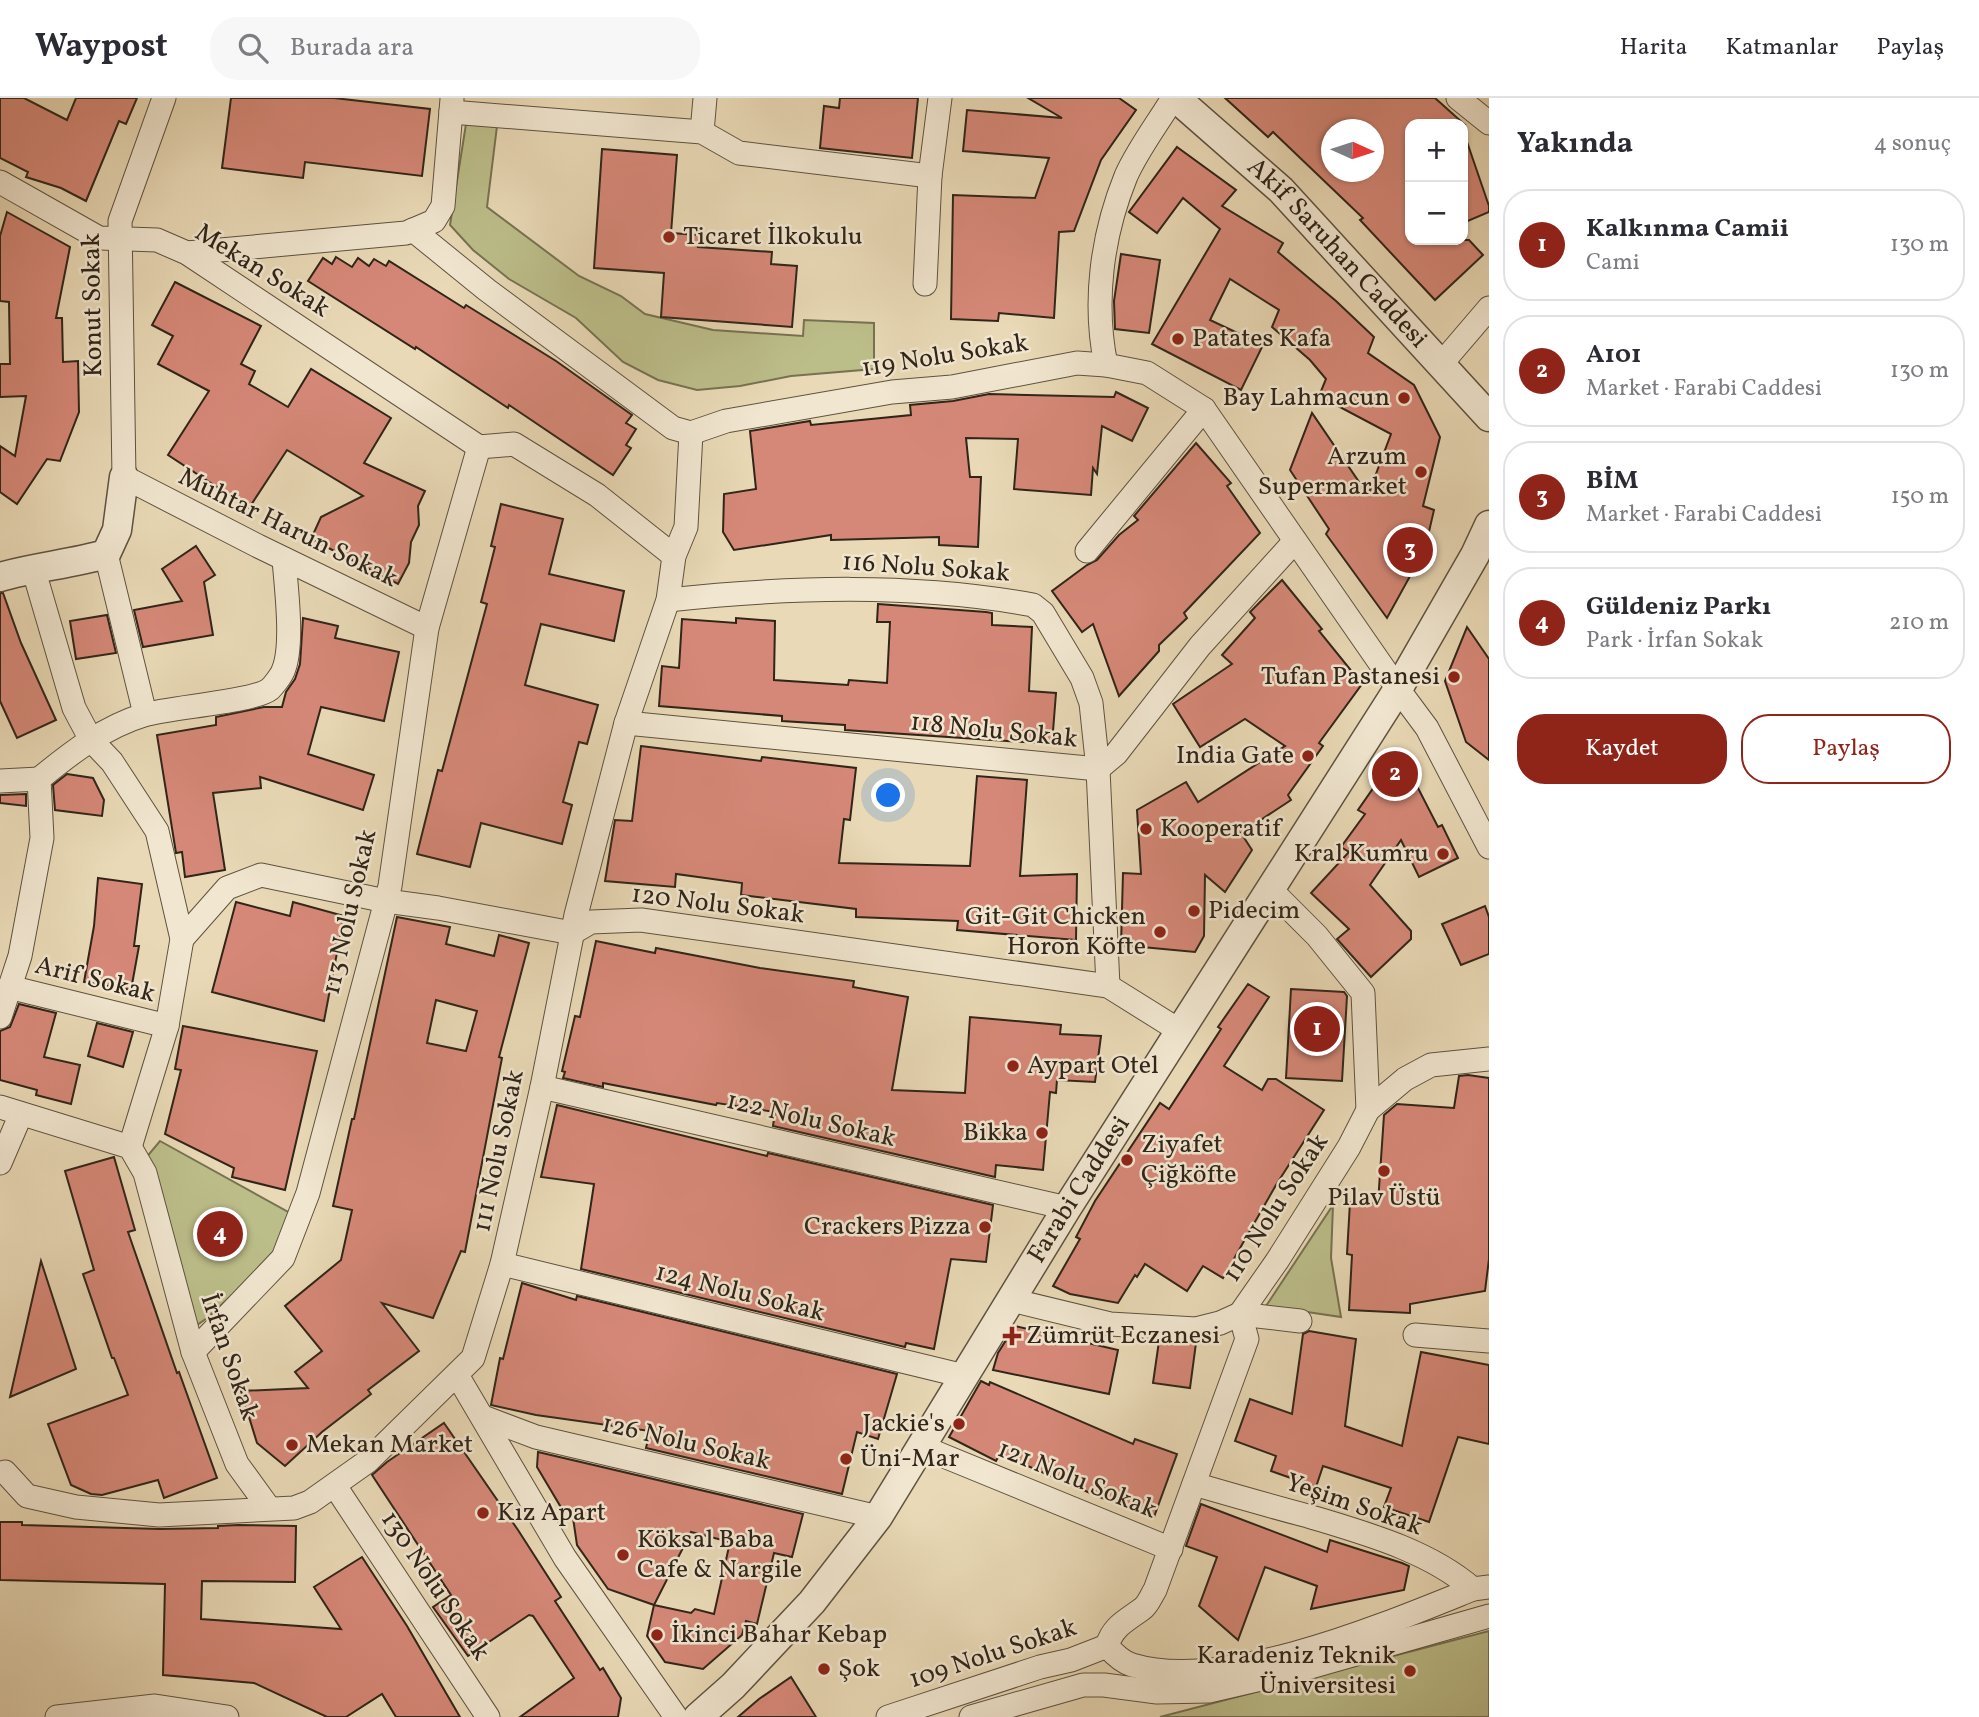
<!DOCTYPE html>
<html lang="tr">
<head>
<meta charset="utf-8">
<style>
	body { margin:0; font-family:Vollkorn,serif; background:#f7f7f7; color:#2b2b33 }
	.controls { position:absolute; right:21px; top:21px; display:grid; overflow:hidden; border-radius:14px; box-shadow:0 2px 5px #0004 }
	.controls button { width:63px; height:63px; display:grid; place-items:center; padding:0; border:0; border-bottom:2px solid #e1e1e2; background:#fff; color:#2b2b33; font:35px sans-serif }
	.compass { position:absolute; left:1321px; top:21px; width:63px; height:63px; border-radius:50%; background:#fff; box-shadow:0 2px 5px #0004; rotate:93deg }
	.you { position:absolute; left:889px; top:698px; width:24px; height:24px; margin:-18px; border:5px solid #fff; border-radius:50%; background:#1a73e8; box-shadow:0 0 0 10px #1a73e833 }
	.badge { display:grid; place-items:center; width:46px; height:46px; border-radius:50%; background:#8f2418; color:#fff; font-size:23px; font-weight:700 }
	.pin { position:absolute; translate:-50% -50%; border:4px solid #fff; box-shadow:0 2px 7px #0006 }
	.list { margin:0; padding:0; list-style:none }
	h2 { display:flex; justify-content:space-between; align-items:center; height:91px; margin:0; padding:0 28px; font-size:30px }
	h2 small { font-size:23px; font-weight:400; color:#7c7c81 }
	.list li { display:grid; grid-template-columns:46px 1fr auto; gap:21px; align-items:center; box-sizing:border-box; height:112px; margin:0 14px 14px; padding:0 14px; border:2px solid #e1e1e2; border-radius:28px }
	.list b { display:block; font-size:26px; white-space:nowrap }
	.list p { margin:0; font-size:23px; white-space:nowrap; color:#7c7c81 }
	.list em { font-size:23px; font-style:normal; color:#7c7c81 }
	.actions { display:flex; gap:14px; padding:21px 28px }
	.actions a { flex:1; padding:16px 0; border:2px solid #8f2418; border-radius:28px; text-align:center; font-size:24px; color:#8f2418 }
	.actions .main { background:#8f2418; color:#fff }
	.icon { flex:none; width:38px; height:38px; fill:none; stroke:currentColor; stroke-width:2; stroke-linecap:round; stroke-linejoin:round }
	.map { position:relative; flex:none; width:1489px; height:1619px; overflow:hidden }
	header { display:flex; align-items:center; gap:42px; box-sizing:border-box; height:98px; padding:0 35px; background:#fff; border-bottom:2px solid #e1e1e2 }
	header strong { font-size:33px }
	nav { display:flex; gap:38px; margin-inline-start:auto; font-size:24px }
	.search { width:490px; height:63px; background:#f7f7f7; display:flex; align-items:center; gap:18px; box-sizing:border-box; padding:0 24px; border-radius:28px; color:#7c7c81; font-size:26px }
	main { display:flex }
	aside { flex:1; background:#fff }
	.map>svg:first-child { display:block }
</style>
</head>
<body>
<header>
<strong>Waypost</strong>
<div class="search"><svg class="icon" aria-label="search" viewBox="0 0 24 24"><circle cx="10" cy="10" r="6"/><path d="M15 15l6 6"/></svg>Burada ara</div>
<nav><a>Harita</a><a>Katmanlar</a><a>Paylaş</a></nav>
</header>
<main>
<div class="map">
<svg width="1489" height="1619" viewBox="0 0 1489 1619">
	<rect width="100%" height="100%" fill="#e9d9b6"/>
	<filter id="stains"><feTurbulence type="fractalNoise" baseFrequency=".00286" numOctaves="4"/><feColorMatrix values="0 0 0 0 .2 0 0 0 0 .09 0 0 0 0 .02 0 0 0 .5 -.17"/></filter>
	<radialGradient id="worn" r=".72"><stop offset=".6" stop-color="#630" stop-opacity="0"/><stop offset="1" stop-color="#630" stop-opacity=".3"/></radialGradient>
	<g fill="#bcbe8a" stroke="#767252" stroke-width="2">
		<polygon points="499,12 487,109 579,178 621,198 645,216 713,232 803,238 804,222 874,225 874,271 791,278 740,288 697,292 658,282 623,264 576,220 509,181 473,152 450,127 466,26"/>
		<polygon points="160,1043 290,1115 275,1158 207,1220 183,1237 139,1068"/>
		<polygon points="1333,1107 1331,1160 1341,1219 1266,1208"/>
		<polygon points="1489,1533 1489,1619 1160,1619"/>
	</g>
	<g fill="#d68878" stroke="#302519" stroke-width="2" fill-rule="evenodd">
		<polygon points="0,0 24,0 67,22 76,0 137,0 126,26 119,23 86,103 61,90 26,79 28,74 0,60"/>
		<polygon points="231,0 334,0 430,11 422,78 305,64 303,80 222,70"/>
		<polygon points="840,0 918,0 912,60 820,50 824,8 839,10"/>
		<polygon points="1028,0 1119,0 1136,12 1101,62 1074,133 1059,134 1054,220 999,215 998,223 951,221 953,97 1035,100 1049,60 963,53 967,12 1062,20"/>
		<path d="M1225 0H1435L1464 26H1410V142H1469L1483 157 1435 202 1360 122 1363 120 1273 34 1268 39ZM1332 32H1374V74H1332Z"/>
		<polygon points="1466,41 1489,108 1489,114 1463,125 1463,42"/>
		<polygon points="1177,49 1236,92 1222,108 1283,145 1278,154 1336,203 1374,239 1368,255 1414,287 1440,339 1423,408 1434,412 1425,451 1387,520 1326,436 1329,431 1290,372 1312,315 1368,397 1391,336 1319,298 1326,281 1310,262 1272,229 1279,212 1230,181 1210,222 1263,247 1241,292 1152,246 1220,131 1183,100 1157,135 1129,114"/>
		<polygon points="602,51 677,57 671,135 699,137 698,149 772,154 771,166 797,168 792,229 661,219 664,175 594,170"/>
		<polygon points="7,114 70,149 56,220 62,220 63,264 78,263 79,314 60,363 47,361 17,406 0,394 0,348 15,358 26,298 0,299 0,266 10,266 9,204 0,203 0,138"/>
		<polygon points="1121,156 1160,162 1149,235 1115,231 1114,203"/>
		<polygon points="336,159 352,169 358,160 369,168 374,161 386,168 389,163 464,210 466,207 556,263 632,317 626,325 636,331 626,347 631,350 613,377 509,307 508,310 416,249 415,251 308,183 323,160 332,166"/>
		<polygon points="175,184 261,228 241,266 255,273 249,286 288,309 311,271 391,320 364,365 425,393 418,408 419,427 411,444 409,465 398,486 311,441 321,419 363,398 287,352 249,410 168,357 209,293 158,266 173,238 152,227"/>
		<polygon points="1116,294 1148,310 1132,343 1102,328 1097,376 1093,370 1091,397 1014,391 1018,341 966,340 970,379 981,379 978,449 939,447 939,439 831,442 831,437 734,452 723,434 724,396 756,391 750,333 810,323 811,327 911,317 910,307 953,303 989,296 1114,299"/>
		<polygon points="1196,345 1231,385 1227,388 1260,435 1184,515 1187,520 1159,547 1159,553 1119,598 1093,526 1082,534 1052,493 1087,467 1097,462 1119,437 1138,422 1134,418"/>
		<polygon points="501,406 563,421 549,476 624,493 614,543 541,526 525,587 598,607 587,646 579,644 563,704 572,707 562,746 481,725 470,769 417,756 438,672 442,673 487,506 481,504 495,449 491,448"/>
		<polygon points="196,448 215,477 204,484 213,537 143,549 134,512 182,503 162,471"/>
		<polygon points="1282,482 1322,531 1319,533 1362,586 1319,645 1323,648 1288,697 1291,702 1241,735 1252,752 1225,794 1205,777 1204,838 1195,854 1121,847 1123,775 1141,776 1137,712 1186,684 1198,704 1285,648 1245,621 1200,649 1173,606 1232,566 1222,557 1255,520 1250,514"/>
		<polygon points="0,495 3,495 21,545 56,622 17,640 0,603"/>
		<polygon points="878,506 986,514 992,515 992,527 1032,529 1029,593 1056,595 1052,646 845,632 845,627 782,623 782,618 659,608 662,568 679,570 682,521 736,525 736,520 775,523 774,582 848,587 849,582 887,585 890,524 877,524"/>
		<polygon points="107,517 116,555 76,561 70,523"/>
		<polygon points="303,520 338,528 335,540 399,554 384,623 321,609 308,656 374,677 363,712 260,679 261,690 213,695 225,772 185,779 182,754 176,755 157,637 216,627 216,619 264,609 282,609 286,594 295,581 300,566"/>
		<polygon points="1467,529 1489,561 1489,662 1466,644 1445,583"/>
		<polygon points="641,648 761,663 762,659 856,670 850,722 844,721 839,765 970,768 977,678 1027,682 1020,778 1077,776 1076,842 957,832 958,823 856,819 856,811 741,797 742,785 676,776 675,789 605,783 615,722 632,723"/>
		<polygon points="1399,653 1438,729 1442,727 1458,760 1419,779 1401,742 1370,787 1411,833 1411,841 1371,879 1337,841 1349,831 1311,795 1349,754 1341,749 1365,716 1358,712"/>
		<polygon points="67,676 93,680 104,702 102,718 55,712 53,687"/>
		<polygon points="26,696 26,708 0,705 0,697"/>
		<polygon points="98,780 142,786 134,848 139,848 131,892 84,884 94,828"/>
		<polygon points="236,804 290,818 293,804 344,818 324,923 212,894"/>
		<polygon points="1485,808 1489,819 1489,856 1461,867 1442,826"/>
		<path d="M397 819 450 829 446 846 494 858 499 837 529 845 499 959 502 960 465 1154 461 1153 433 1220 382 1205 419 1253 368 1292 371 1296 322 1334 285 1368 257 1345 241 1293 308 1290 295 1274 322 1253 285 1208 341 1162 352 1112 333 1108 352 1021H354ZM436 902 477 913 466 953 427 945Z"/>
		<polygon points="596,843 655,855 656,850 760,870 854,883 853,889 908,899 892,992 965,995 970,919 1061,927 1060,936 1101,938 1095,984 1057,982 1056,995 1050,994 1043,1072 996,1067 995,1079 773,1028 775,1014 717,1005 716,1007 603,985 603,989 563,980 565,974 562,973 575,918 580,919"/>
		<polygon points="1248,886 1269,899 1224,968 1262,992 1268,981 1276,981 1324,1012 1276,1087 1223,1180 1203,1168 1187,1193 1145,1166 1137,1179 1135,1177 1118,1205 1070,1196 1053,1188 1080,1141 1076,1139 1095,1103 1160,1005 1169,1011 1221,931 1218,929"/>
		<polygon points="1291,891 1344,894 1347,898 1342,983 1286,980"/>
		<polygon points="19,906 56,915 44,959 80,967 71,1006 36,997 37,992 0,982 0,933 10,929"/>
		<polygon points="97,925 133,934 123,969 88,958"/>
		<polygon points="183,928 317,953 285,1092 232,1079 234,1070 165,1036 181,972 175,971"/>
		<polygon points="1468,977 1489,980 1489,1161 1485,1193 1410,1206 1410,1215 1349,1212 1352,1157 1347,1156 1350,1104 1378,1105 1384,1017 1397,1006 1454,1010 1459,978"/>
		<polygon points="557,1007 767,1058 768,1055 993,1107 986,1164 951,1161 934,1251 906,1245 905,1249 581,1171 594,1086 541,1079"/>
		<polygon points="114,1059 135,1132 128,1134 177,1275 179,1274 217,1380 164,1400 158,1382 102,1397 91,1396 71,1387 48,1326 128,1297 114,1260 112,1260 83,1176 94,1172 65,1073"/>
		<polygon points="41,1163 76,1271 10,1299"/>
		<polygon points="522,1185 576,1202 577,1198 897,1276 878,1341 857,1334 842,1396 646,1350 650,1333 536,1317 491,1307 500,1260 503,1261"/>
		<polygon points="1015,1228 1118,1252 1109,1296 993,1272 998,1255"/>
		<polygon points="1309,1233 1356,1241 1345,1328 1402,1348 1421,1254 1489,1267 1489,1346 1458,1339 1429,1424 1384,1409 1391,1390 1323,1368 1316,1389 1271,1373 1276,1358 1235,1343 1250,1301 1292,1316 1303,1236"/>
		<polygon points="1159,1243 1196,1245 1190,1290 1153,1285"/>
		<polygon points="981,1283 989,1287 990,1284 1133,1346 1135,1341 1177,1356 1154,1419 1097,1398 1000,1356 996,1363 949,1339"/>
		<polygon points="444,1325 518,1432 561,1499 555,1503 600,1572 603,1570 621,1600 618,1619 520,1619 574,1580 533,1518 529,1517 468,1558 433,1509 451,1497 372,1377 387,1364"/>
		<path d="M538 1354 803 1416 792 1459 774 1455 757 1526 746 1523 742 1537 703 1571 665 1564 647 1538 654 1507 608 1491 577 1447 572 1413 562 1411 537 1369ZM691 1434 730 1444 714 1516 695 1511 691 1515 654 1507Z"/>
		<polygon points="1201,1406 1327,1454 1330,1442 1402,1465 1409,1468 1404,1492 1311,1511 1317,1488 1265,1469 1238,1542 1199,1508 1217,1459 1186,1448"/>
		<polygon points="0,1424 22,1424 22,1427 160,1431 218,1430 218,1428 238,1427 296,1428 295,1484 202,1483 201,1521 341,1531 314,1489 362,1459 407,1528 460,1619 396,1619 382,1596 346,1619 327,1619 254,1585 163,1577 165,1486 0,1482"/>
		<polygon points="791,1579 816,1619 738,1619 759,1601"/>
	</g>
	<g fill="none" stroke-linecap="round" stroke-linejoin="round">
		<defs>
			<g id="minor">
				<polyline points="164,0 120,123 124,379 258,448 427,530"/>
				<polyline points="1458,0 1489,25"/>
				<polyline points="451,14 702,34 739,55 930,78"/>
				<polyline points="702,34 705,0"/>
				<polyline points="0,84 99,140 157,142 187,155 479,349"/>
				<polyline points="413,132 487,192 673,330 691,335 726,323 892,294 952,289 1077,265 1106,267 1147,275 1204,311 1398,591 1427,630 1489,749"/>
				<polyline points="187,155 406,135 434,123 443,108 452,1"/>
				<polyline points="925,186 930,78 940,0"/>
				<polyline points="1442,265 1489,210"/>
				<path d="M1106 267C1093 204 1102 137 1126 78 1138 51 1158 25 1173 0"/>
				<polyline points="479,349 514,346 597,397 674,458"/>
				<polyline points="1087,453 1204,311"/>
				<polyline points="106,456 145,616"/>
				<polyline points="33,470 74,610 91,642 112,664 157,733 182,841 167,928 130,1049"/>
				<path d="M668 502C789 489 913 485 1033 507L1043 515 1082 580 1091 605 1098 671 1108 888"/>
				<polyline points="626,625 1098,671 1116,656 1200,548 1295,443"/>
				<polyline points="0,683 39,681"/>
				<polyline points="1271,792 1317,838 1363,895 1368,1012"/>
				<polyline points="182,841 227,790 261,777 386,803 438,810 572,835 591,824 641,822 1108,888 1180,933"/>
				<polyline points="9,889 167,928"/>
				<path d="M0 919 20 858 42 740 39 681C71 655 104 629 144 617 170 609 254 604 270 591 274 587 281 578 283 573 294 548 286 489 284 461"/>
				<polyline points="542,989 1067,1110"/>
				<polyline points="0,1009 130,1049 145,1075 193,1254 237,1366 269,1410"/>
				<polyline points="0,1065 21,1016"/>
				<polyline points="502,1166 964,1278"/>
				<polyline points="1011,1202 1110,1226 1196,1231 1220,1225 1240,1216 1300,1223"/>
				<polyline points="1415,1237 1489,1243"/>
				<polyline points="193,1254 283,1160 308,1095 390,788 427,530 479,349"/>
				<polyline points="457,1277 565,1460 676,1619"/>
				<polyline points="483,1319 536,1339 878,1419"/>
				<polyline points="922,1349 1171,1451"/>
				<polyline points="5,1374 27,1398 76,1409 159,1417 294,1410 310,1404 368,1363 473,1260 502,1166 542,989 576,817 626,625 668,502 674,458 686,429 691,335"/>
				<path d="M1194 1386C1232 1397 1270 1408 1308 1418 1364 1435 1428 1452 1473 1491L1489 1489"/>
				<polyline points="335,1388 488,1619"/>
				<path d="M1107 1548C1113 1528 1126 1523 1142 1511 1148 1507 1151 1498 1155 1492L1247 1241 1240 1216 1277 1163 1349 1049 1368 1012 1405 981 1431 967 1489 961"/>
				<polyline points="57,1619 155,1608 227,1619"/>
				<path d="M888 1619 1040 1569 1071 1562 1107 1548C1114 1556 1122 1564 1132 1567 1224 1595 1386 1526 1473 1491"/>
				<polyline points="971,1619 1083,1587 1104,1587 1157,1594 1209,1593 1300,1572 1489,1518"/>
			</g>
			<g id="tertiary">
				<path id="s1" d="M1176 0 1281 92 1489 319"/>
				<path d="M0 479C35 469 71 466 106 456L117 432 124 379"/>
				<path id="s2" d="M698 1619 733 1588 812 1504 878 1419 1067 1110 1398 591 1475 457 1489 427"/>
			</g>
		</defs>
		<use href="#minor" stroke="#5e5240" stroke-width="25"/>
		<use href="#tertiary" stroke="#5e5240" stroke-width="31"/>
		<use href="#minor" stroke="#f1e6d0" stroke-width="23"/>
		<use href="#tertiary" stroke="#f1e6d0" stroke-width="28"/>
	</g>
	<g fill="#8f2418" stroke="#f1e6d0" stroke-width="2.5">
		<circle cx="669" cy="139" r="7"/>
		<circle cx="1178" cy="241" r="7"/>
		<circle cx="1404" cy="300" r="7"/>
		<circle cx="1421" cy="374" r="7"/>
		<circle cx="1454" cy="579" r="7"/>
		<circle cx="1308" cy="658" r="7"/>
		<circle cx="1146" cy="731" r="7"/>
		<circle cx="1443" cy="756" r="7"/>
		<circle cx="1194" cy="813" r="7"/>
		<circle cx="1160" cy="834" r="7"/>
		<circle cx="1013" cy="968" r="7"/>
		<circle cx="1042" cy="1035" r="7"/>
		<circle cx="1127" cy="1062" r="7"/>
		<circle cx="1384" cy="1073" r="7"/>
		<circle cx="985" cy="1129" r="7"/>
		<path d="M1008.5 1227.5h7v7h7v7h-7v7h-7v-7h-7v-7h7z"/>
		<circle cx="959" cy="1326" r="7"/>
		<circle cx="292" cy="1347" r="7"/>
		<circle cx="846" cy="1361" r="7"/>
		<circle cx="483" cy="1415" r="7"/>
		<circle cx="623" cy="1457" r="7"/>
		<circle cx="657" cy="1537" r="7"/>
		<circle cx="824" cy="1571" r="7"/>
		<circle cx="1410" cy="1573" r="7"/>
	</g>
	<g text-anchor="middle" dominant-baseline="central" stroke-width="5" stroke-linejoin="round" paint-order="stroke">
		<g font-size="26" fill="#302519" stroke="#f1e6d0" text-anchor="start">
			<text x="683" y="139">Ticaret İlkokulu</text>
			<text x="1192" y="241">Patates Kafa</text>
			<text x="1390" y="300" text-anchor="end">Bay Lahmacun</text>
			<text x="1407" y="359" text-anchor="end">Arzum<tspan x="1407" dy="30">Supermarket</tspan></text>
			<text x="1440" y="579" text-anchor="end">Tufan Pastanesi</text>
			<text x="1294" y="658" text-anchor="end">India Gate</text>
			<text x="1160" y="731">Kooperatif</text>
			<text x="1429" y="756" text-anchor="end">Kral Kumru</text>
			<text x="1208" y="813">Pidecim</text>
			<text x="1146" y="819" text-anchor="end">Git-Git Chicken<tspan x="1146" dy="30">Horon Köfte</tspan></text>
			<text x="1027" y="968">Aypart Otel</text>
			<text x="1028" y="1035" text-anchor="end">Bikka</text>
			<text x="1141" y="1047">Ziyafet<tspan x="1141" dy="30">Çiğköfte</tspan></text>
			<text x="1384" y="1100" text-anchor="middle">Pilav Üstü</text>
			<text x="971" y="1129" text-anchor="end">Crackers Pizza</text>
			<text x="1026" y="1238">Zümrüt Eczanesi</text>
			<text x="945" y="1326" text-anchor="end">Jackie's</text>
			<text x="306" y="1347">Mekan Market</text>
			<text x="860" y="1361">Üni-Mar</text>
			<text x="497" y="1415">Kız Apart</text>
			<text x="637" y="1442">Köksal Baba<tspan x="637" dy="30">Cafe &amp; Nargile</tspan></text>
			<text x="671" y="1537">İkinci Bahar Kebap</text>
			<text x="1396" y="1558" text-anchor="end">Karadeniz Teknik<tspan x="1396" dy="30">Üniversitesi</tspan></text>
			<text x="838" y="1571">Şok</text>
		</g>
		<g font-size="26" fill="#302519" stroke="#f1e6d0">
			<text stroke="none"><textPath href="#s1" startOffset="224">Akif Saruhan Caddesi</textPath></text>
			<text transform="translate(262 173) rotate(32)">Mekan Sokak</text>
			<text transform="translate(93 207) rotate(-91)">Konut Sokak</text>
			<text transform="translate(945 258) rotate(-9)">119 Nolu Sokak</text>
			<text transform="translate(288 430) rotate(26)">Muhtar Harun Sokak</text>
			<text transform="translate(926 470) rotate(4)">116 Nolu Sokak</text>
			<text transform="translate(994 633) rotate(6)">118 Nolu Sokak</text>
			<text transform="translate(718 807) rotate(7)">120 Nolu Sokak</text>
			<text transform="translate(350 814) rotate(-77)">113 Nolu Sokak</text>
			<text transform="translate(95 882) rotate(14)">Arif Sokak</text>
			<text transform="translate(811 1022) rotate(13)">122 Nolu Sokak</text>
			<text transform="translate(499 1053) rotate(-78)">111 Nolu Sokak</text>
			<text stroke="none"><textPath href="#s2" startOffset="654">Farabi Caddesi</textPath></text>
			<text transform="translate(1276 1110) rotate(-57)">110 Nolu Sokak</text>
			<text transform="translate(740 1195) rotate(14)">124 Nolu Sokak</text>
			<text transform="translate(229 1259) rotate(71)">İrfan Sokak</text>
			<text transform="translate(686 1345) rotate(13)">126 Nolu Sokak</text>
			<text transform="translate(1077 1382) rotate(22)">121 Nolu Sokak</text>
			<text transform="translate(1354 1407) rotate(19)">Yeşim Sokak</text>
			<text transform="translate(435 1488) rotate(56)">130 Nolu Sokak</text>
			<text transform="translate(993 1556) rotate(-18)">109 Nolu Sokak</text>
		</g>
	</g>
	<rect width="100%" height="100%" filter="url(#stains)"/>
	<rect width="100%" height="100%" fill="url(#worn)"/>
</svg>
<div class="controls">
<button>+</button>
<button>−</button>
</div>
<svg class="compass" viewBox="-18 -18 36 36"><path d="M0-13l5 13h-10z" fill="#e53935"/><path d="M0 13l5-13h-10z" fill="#7c7c81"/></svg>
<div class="you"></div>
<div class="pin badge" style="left:1317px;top:931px">1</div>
<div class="pin badge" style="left:1395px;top:676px">2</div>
<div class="pin badge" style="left:1410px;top:452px">3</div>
<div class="pin badge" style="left:220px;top:1136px">4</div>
</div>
<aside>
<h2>Yakında<small>4 sonuç</small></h2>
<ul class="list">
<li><span class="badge">1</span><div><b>Kalkınma Camii</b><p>Cami</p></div><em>130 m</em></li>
<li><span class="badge">2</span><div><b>A101</b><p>Market · Farabi Caddesi</p></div><em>130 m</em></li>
<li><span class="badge">3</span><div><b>BİM</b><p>Market · Farabi Caddesi</p></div><em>150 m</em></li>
<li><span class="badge">4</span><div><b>Güldeniz Parkı</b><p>Park · İrfan Sokak</p></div><em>210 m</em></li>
</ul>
<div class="actions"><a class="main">Kaydet</a><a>Paylaş</a></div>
</aside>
</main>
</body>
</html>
